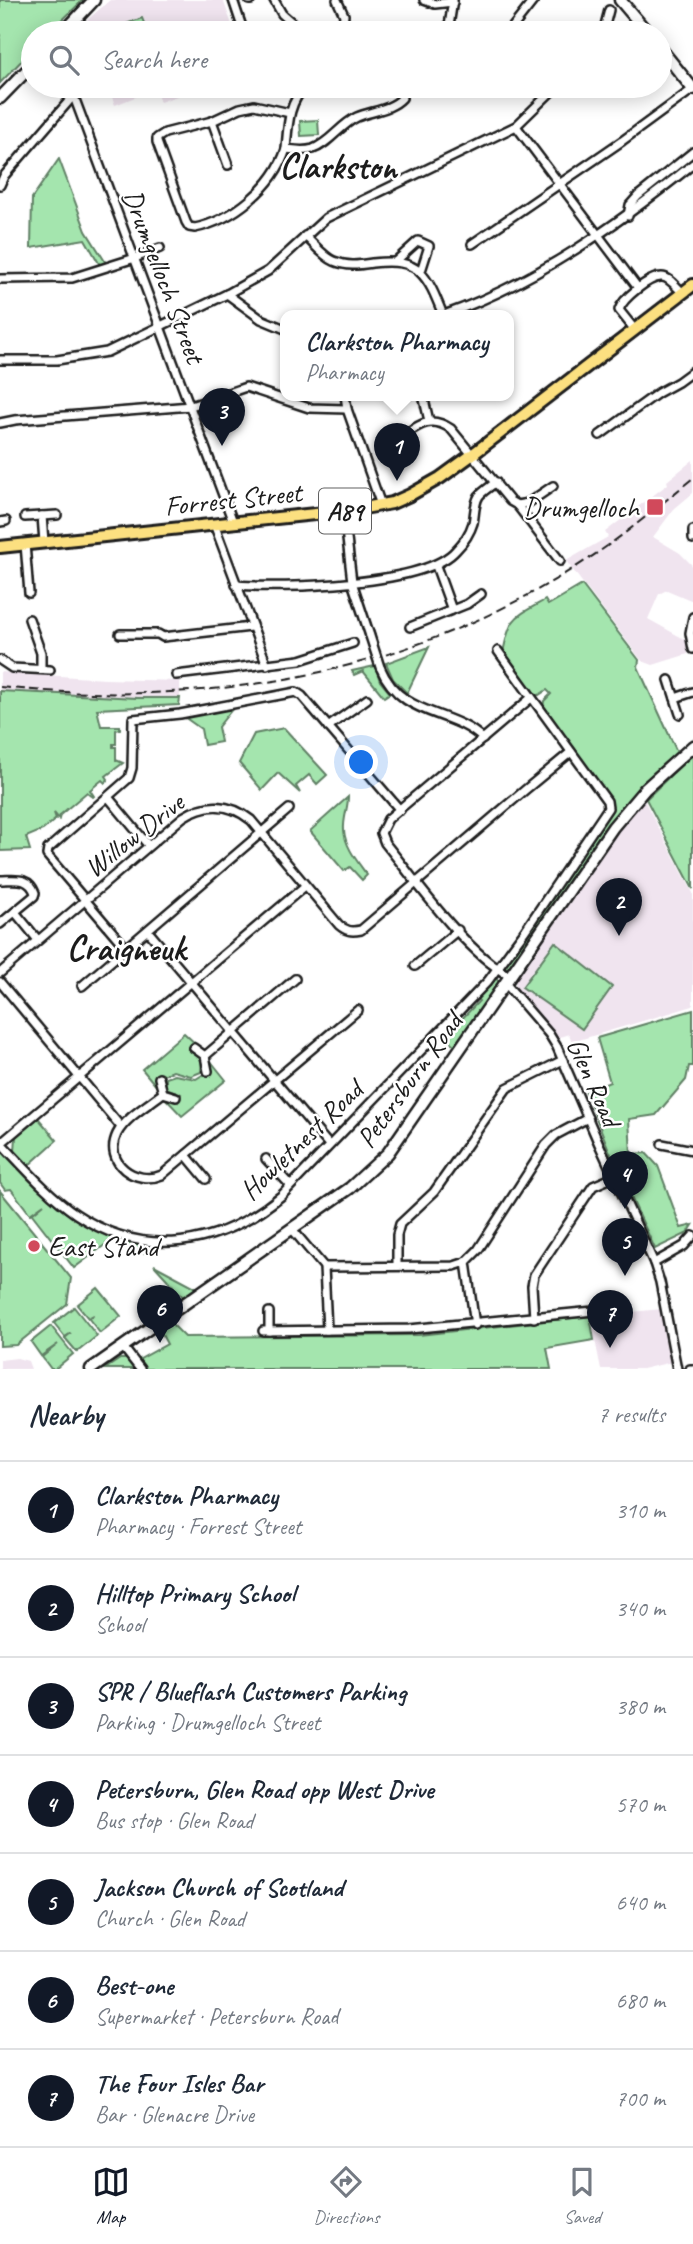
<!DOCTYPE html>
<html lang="en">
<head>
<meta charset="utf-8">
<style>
	body { margin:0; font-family:Caveat,sans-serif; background:#f2f2f3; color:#1f2937 }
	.you { position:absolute; left:362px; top:763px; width:24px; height:24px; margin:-18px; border:5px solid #fff; border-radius:50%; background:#1a73e8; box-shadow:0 0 0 10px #1a73e833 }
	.badge { display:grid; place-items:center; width:46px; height:46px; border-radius:50%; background:#111827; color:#fff; font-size:23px; font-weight:700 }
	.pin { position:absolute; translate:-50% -58px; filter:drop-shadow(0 2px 4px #0008) }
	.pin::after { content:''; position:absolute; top:37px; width:24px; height:21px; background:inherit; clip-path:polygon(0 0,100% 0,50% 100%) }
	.popup { position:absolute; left:280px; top:310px; width:234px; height:91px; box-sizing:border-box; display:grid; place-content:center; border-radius:14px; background:#fff; filter:drop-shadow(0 2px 5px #0005); font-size:23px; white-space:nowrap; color:#747a83 }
	.popup b { font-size:26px; color:#1f2937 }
	.popup::after { content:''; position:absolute; left:50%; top:100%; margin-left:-14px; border:14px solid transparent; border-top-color:#fff }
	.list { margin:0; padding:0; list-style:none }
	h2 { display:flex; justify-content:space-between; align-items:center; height:91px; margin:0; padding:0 28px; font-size:30px }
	h2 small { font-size:23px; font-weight:400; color:#747a83 }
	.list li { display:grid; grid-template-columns:46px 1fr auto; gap:21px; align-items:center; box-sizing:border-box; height:98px; padding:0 28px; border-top:2px solid #e0e1e3 }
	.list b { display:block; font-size:26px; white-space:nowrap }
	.list p { margin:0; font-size:23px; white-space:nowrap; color:#747a83 }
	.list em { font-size:23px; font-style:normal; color:#747a83 }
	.icon { flex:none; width:38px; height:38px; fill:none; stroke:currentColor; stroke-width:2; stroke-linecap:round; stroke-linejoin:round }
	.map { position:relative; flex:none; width:693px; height:1369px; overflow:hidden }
	.search { position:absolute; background:#fff; box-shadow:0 4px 18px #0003; left:21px; right:21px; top:21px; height:77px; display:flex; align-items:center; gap:18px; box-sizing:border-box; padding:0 24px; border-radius:38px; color:#747a83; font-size:26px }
	.sheet { height:777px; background:#fff }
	nav { display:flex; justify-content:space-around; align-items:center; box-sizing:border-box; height:98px; border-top:2px solid #e0e1e3; background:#fff; font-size:19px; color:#747a83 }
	nav a { display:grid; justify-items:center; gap:4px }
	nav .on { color:#111827 }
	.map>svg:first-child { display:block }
</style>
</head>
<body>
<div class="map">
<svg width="693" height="1369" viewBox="0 0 693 1369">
	<rect width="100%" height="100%" fill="#fff"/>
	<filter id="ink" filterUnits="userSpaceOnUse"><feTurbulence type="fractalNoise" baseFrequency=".0143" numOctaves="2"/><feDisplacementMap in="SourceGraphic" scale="14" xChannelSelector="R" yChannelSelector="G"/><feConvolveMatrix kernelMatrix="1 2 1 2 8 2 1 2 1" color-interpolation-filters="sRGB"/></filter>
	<g filter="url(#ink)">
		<g fill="#f0e4ef">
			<polygon points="110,0 223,0 235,33 89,33 85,22"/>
			<polygon points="108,86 205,86 160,102 155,89 115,105"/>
			<polygon points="693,460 693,493 674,509 653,537 680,553 693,566 693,601 667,590 659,594 648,619 686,640 688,654 653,665 642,661 566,561 608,537 605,532 668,484 667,481"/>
			<polygon points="0,672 105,679 180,681 180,698 137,698 0,691"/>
			<polygon points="644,800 693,893 693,1006 572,1042 569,1034 556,1038 516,988 515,980 626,820"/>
			<polygon points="662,1309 672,1362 642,1369 601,1369 590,1316"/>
			<polygon points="17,1358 28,1361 31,1369 0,1369 0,1360"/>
		</g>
		<g fill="#a4e5ae" stroke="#608065" stroke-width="2">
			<polygon points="0,0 83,0 49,33 33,33 33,49 0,83"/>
			<polygon points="142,18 148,33 102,33"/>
			<polygon points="318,120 319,135 301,136 300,121"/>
			<polygon points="59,159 86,231 106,263 100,265 85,239 31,248 32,198"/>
			<path d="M582 585 639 660 638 667 677 752 642 785 618 813 508 969 504 966 606 818 611 808 543 708 544 701 551 694 547 690 539 695H533L503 653C510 617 513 618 545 600L548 605Z"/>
			<polygon points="429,647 407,693 393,679 386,663"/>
			<polygon points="375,666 380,681 390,693 384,697 363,671 354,675 352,671"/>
			<polygon points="0,691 137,698 180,698 179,705 97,709 101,726 120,726 120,729 116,730 116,744 113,744 113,747 116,747 116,760 123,763 106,776 108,779 105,783 102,780 90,790 94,796 93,797 87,792 60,815 59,819 54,813 56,819 43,830 26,837 30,850 0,851"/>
			<polygon points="237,703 218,727 221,742 204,745 201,729 180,714"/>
			<polygon points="284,728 327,775 317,784 309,775 296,786 300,793 278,773 262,790 239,763 254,734"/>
			<polygon points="693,754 693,889 646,799"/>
			<path d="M348 797C348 808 343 819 344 830 345 847 358 862 367 875L362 880 350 867 344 871 310 831Z"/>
			<polygon points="555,942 612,987 582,1029 522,987"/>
			<polygon points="495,978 500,982 456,1047 441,1033 453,1021 457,1024 479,1001 476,998"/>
			<polygon points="693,1010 693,1066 689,1066 686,1080 656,1115 629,1119 631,1154 646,1153 658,1166 681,1228 693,1225 688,1233 655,1249 609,1150 586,1092 610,1082 597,1038"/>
			<polygon points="184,1033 199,1047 193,1042 188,1049 202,1059 201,1072 191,1076 173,1071 163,1075 155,1075 157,1087 142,1069"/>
			<polygon points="210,1060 226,1080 182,1116 164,1097 178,1102 181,1094 166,1088 166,1078 175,1075 196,1079 204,1074 212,1073"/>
			<polygon points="38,1118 57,1140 29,1165 15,1151 16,1137"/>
			<polygon points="0,1153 4,1153 68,1214 106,1233 147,1246 145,1253 110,1241 74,1268 32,1214 44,1204 30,1214 11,1189 5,1190 0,1183"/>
			<polygon points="0,1191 71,1278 67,1304 16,1345 0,1346"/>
			<polygon points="154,1265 199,1289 183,1297"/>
			<polygon points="98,1288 121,1316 100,1333 89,1319 94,1315 88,1318 77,1305"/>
			<polygon points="74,1307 97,1336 77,1352 65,1338 71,1333 65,1337 54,1323"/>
			<polygon points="590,1316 594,1340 547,1348 551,1369 105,1369 120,1359 140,1359 167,1344 160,1331 171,1323 185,1337 419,1335"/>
			<polygon points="51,1326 73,1354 55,1369 51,1369 42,1357 58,1344 41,1356 31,1342"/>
		</g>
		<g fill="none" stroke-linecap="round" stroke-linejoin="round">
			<defs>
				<g id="street">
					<polyline points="233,0 244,33"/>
					<polyline points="249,0 251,0"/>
					<polyline points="274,0 282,14 304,33"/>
					<polyline points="337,0 344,15 342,33"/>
					<polyline points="424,0 435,4 453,2"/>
					<polyline points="344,27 363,33"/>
					<polyline points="445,33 449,26 453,0"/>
					<polyline points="508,33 534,0"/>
					<polyline points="603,33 609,10"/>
					<polyline points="70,86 233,522"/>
					<path d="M306 86C288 102 288 126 286 149 295 150 303 152 313 149 330 143 340 125 357 117 371 111 391 110 402 98L398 86"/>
					<polyline points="212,121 228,165"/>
					<polyline points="516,126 638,288"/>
					<path d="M286 149C274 187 233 220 195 228L189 227 186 222 157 142V138L165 133 212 121 240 108 254 105 290 113"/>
					<polyline points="0,185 4,176 82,86"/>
					<polyline points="628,216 630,205 638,196 693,152"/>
					<path d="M305 236C314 244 324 257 334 261 348 267 359 265 372 263 420 257 427 275 443 315"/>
					<polyline points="472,244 622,141 693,89"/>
					<polyline points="396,261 418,241 429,246 421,271"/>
					<polyline points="0,279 72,278 135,258 160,248"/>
					<polyline points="227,294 261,319 285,329"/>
					<path d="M444 315C537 282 617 225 693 164"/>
					<path d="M635 330 619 310C622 299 649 277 661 277 669 276 677 288 683 293"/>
					<polyline points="0,360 57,360 107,352 227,294 268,271 326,218 516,126 557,86"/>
					<polyline points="345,395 347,409 381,505"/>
					<polyline points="423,395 429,421"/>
					<polyline points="0,423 15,420 191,406 246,387 309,408 347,409"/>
					<path d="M404 435C421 423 432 416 451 429L510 501 517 505 560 561"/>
					<polyline points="600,435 658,393 678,382 693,371"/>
					<polyline points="517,505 528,503 553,486"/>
					<polyline points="42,516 44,542"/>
					<polyline points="25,517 57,515"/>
					<polyline points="0,522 6,521"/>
					<polyline points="214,524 267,665"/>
					<polyline points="346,530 352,582 370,636"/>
					<polyline points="693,530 693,539"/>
					<polyline points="25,544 29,593"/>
					<polyline points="436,566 452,610"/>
					<path d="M236 585C283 589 425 586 456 550 463 543 470 533 473 523 475 514 474 504 479 496 483 491 490 487 496 482"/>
					<polyline points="693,617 690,633 693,649"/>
					<polyline points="29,619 41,653 41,669"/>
					<polyline points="410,627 467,604 481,594"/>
					<polyline points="120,634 158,634 163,637 251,627"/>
					<polyline points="0,660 12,668 50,670"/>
					<path d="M380 667C402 719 451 708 483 739"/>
					<polyline points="176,675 300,660 353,643"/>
					<polyline points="669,680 680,714"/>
					<polyline points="675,698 693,692"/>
					<polyline points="328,727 367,699"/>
					<polyline points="108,797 148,845"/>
					<path d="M0 880C15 880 29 876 35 893L34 896 0 924"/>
					<polyline points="15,912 38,940"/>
					<polyline points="148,931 329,1145"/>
					<polyline points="126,948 47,855 48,849 129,778 132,768 133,719 180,714 296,692 302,696 400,810"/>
					<polyline points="415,966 458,930"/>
					<path d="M0 973 183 817C206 802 230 803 251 820L339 925C346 931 351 932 361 930L525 790 571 752"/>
					<path d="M509 976C463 949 419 885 385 843L381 833 388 819 531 698"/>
					<polyline points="0,982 121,1127"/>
					<polyline points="505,983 549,1034 557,1047 599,1144 654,1263 660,1282 677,1369"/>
					<polyline points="82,986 289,809"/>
					<polyline points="194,1048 205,1056"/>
					<polyline points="208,1071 205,1056 295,979"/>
					<path d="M159 1078 163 1093C149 1104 125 1118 117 1134 103 1163 136 1186 162 1175L358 1010"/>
					<polyline points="163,1093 176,1097"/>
					<path d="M1 1143C24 1167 48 1195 76 1214 145 1260 219 1247 281 1196L488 981 524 932 608 808 607 801 498 651"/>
					<polyline points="0,1144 305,886"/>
					<polyline points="662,1144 693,1150"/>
					<polyline points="186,1155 206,1179"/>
					<polyline points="266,1159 290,1185"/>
					<polyline points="292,1229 324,1267 327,1330"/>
					<polyline points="466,1262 475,1325"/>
					<polyline points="654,1263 684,1246 693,1236"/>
					<polyline points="397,1266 397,1235 400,1224 434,1192 507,1088 563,1060"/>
					<polyline points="324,1267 454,1266 466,1262 478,1250 546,1145 556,1135 588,1118"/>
					<polyline points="534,1318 532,1286 534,1275 593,1186 614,1177"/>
					<polyline points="263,1331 409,1329 604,1310"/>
					<polyline points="269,1331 269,1312"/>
					<polyline points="123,1347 140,1369"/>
					<polyline points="690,1369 693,1369"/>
				</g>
				<g id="secondary">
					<polyline points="620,0 648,33"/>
					<polyline points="63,33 94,0"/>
					<polyline points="660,48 693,89"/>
					<polyline points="0,98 33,64"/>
					<polyline points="91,1369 350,1188 388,1153 613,827 645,789 693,746"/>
				</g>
				<polyline id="primary" points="0,547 353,510 392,503 410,495 440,478 473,454 693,285"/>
			</defs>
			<use href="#street" stroke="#1c1c1c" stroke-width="12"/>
			<use href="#secondary" stroke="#1c1c1c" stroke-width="15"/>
			<use href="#primary" stroke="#1c1c1c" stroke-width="16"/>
			<use href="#street" stroke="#fff" stroke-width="7"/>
			<use href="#secondary" stroke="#fff" stroke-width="10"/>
			<use href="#primary" stroke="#fce080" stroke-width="10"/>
			<path stroke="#1c1c1c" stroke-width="2" stroke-dasharray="10 5" stroke-linecap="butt" d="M0 687C209 709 411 676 588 559 625 535 659 506 693 478"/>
			<defs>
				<polyline id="street-bridge" points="370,636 380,667"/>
			</defs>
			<use href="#street-bridge" stroke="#1c1c1c" stroke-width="12" stroke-linecap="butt"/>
			<use href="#street-bridge" stroke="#fff" stroke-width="7"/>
		</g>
	</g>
	<g fill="#d1495b" stroke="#fff" stroke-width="2.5">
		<rect x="646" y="498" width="18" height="18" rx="3.5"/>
		<circle cx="34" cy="1246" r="7"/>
	</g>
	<g text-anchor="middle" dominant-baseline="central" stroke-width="5" stroke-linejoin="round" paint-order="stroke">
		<rect fill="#fff" stroke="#606060" stroke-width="2" x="319" y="488.5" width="52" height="45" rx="5"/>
		<g font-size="26" font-weight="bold" fill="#1c1c1c">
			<text x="345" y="511">A89</text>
		</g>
		<g font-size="28" fill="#1c1c1c" stroke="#fff">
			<text transform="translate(164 276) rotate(69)">Drumgelloch Street</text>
			<text transform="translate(233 499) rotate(-6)">Forrest Street</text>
			<text transform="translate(134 835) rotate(-38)">Willow Drive</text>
			<text transform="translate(409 1080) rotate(-54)">Petersburn Road</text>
			<text transform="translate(594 1082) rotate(66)">Glen Road</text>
			<text transform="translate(301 1140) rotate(-44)">Howletnest Road</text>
		</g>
		<g font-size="28" fill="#1c1c1c" stroke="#fff" text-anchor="end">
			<text x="639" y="507">Drumgelloch</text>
			<text x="48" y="1246" text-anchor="start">East Stand</text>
		</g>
		<g font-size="35" font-weight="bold" fill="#1c1c1c" stroke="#fff">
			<text x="338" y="166">Clarkston</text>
			<text x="126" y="948">Craigneuk</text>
		</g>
	</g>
</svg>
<div class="you"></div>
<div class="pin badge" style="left:397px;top:481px">1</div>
<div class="popup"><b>Clarkston Pharmacy</b>Pharmacy</div>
<div class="pin badge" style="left:619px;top:936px">2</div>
<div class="pin badge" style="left:222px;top:446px">3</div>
<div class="pin badge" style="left:625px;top:1209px">4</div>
<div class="pin badge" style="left:625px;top:1276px">5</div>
<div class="pin badge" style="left:160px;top:1343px">6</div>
<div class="pin badge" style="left:610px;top:1348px">7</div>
<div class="search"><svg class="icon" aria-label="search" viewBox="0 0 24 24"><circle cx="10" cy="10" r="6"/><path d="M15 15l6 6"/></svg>Search here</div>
</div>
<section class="sheet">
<h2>Nearby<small>7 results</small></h2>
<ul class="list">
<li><span class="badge">1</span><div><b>Clarkston Pharmacy</b><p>Pharmacy · Forrest Street</p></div><em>310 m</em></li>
<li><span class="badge">2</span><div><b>Hilltop Primary School</b><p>School</p></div><em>340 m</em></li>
<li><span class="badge">3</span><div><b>SPR / Blueflash Customers Parking</b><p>Parking · Drumgelloch Street</p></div><em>380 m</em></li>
<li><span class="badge">4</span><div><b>Petersburn, Glen Road opp West Drive</b><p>Bus stop · Glen Road</p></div><em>570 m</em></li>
<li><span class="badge">5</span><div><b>Jackson Church of Scotland</b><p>Church · Glen Road</p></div><em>640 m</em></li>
<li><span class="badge">6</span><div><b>Best-one</b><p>Supermarket · Petersburn Road</p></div><em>680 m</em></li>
<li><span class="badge">7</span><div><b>The Four Isles Bar</b><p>Bar · Glenacre Drive</p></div><em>700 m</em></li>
</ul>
</section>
<nav>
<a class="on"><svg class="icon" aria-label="map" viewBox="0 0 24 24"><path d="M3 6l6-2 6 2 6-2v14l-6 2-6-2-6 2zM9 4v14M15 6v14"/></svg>Map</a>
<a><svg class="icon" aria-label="directions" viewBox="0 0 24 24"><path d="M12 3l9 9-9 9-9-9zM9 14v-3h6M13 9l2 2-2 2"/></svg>Directions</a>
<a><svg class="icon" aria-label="saved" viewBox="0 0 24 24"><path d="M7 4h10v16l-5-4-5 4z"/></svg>Saved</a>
</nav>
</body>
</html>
